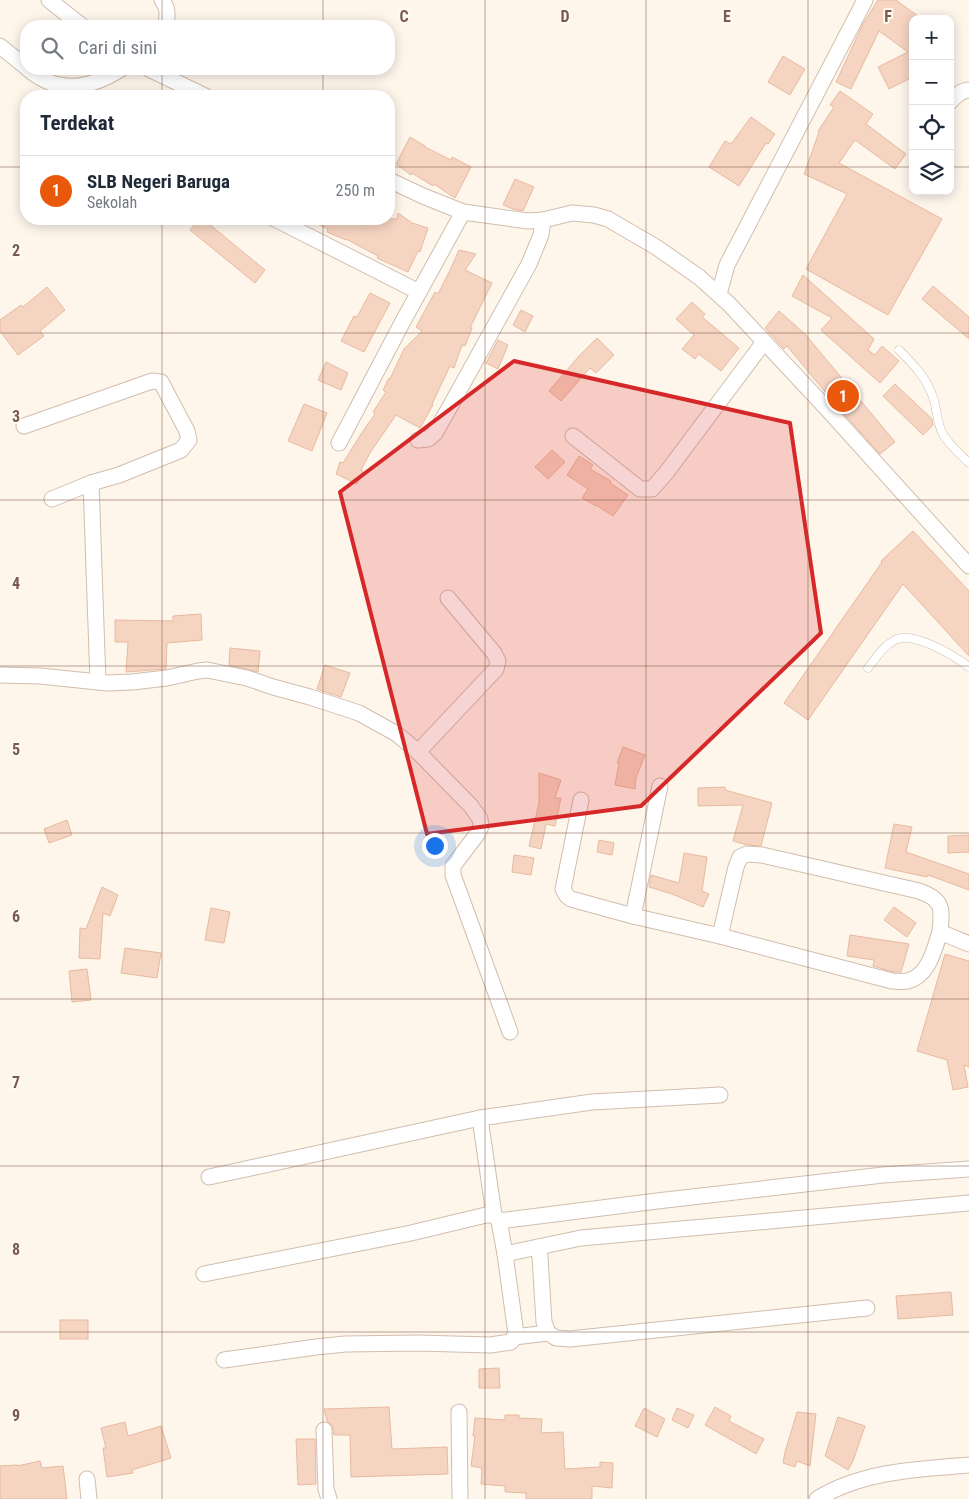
<!DOCTYPE html>
<html lang="id">
<head>
<meta charset="utf-8">
<style>
	body { margin:0; font-family:"Roboto Condensed",sans-serif; background:#f2f2f3; color:#1f2937 }
	.controls { position:absolute; right:15px; top:15px; display:grid; overflow:hidden; border-radius:10px; box-shadow:0 2px 12px #0003 }
	.controls button { width:45px; height:45px; display:grid; place-items:center; padding:0; border:0; border-bottom:1px solid #e0e1e3; background:#fff; color:#1f2937; font:25px sans-serif }
	.you { position:absolute; left:434px; top:845px; width:18px; height:18px; margin:-12px; border:4px solid #fff; border-radius:50%; background:#1a73e8; box-shadow:0 0 0 8px #1a73e833 }
	.badge { display:grid; place-items:center; width:32px; height:32px; border-radius:50%; background:#ea580c; color:#fff; font-size:16px; font-weight:700 }
	.pin { position:absolute; translate:-50% -50%; border:2px solid #fff; box-shadow:0 1px 5px #0006 }
	.list { margin:0; padding:0; list-style:none }
	h2 { display:flex; justify-content:space-between; align-items:center; height:65px; margin:0; padding:0 20px; font-size:21px }
	h2 small { font-size:16px; font-weight:400; color:#747a83 }
	.list li { display:grid; grid-template-columns:32px 1fr auto; gap:15px; align-items:center; box-sizing:border-box; height:70px; padding:0 20px; border-top:1px solid #e0e1e3 }
	.list b { display:block; font-size:19px; white-space:nowrap }
	.list p { margin:0; font-size:16px; white-space:nowrap; color:#747a83 }
	.list em { font-size:16px; font-style:normal; color:#747a83 }
	.icon { flex:none; width:28px; height:28px; fill:none; stroke:currentColor; stroke-width:2; stroke-linecap:round; stroke-linejoin:round }
	.map { position:relative; flex:none; width:969px; height:1499px; overflow:hidden }
	.search { position:absolute; background:#fff; box-shadow:0 2px 12px #0003; left:20px; top:20px; width:375px; height:55px; display:flex; align-items:center; gap:12px; box-sizing:border-box; padding:0 18px; border-radius:20px; color:#747a83; font-size:19px }
	.panel { position:absolute; background:#fff; box-shadow:0 2px 12px #0003; left:20px; top:90px; width:375px; height:135px; border-radius:20px }
	.map>svg:first-child { display:block }
</style>
</head>
<body>
<div class="map">
<svg width="969" height="1499" viewBox="0 0 969 1499">
	<rect width="100%" height="100%" fill="#fef6eb"/>
	<g fill="#f5d4c1" stroke="#e8baa0">
		<polygon points="878,0 896,0 922,19 913,19 913,77 889,89 878,67 908,52 879,31 851,89 836,82 863,24"/>
		<polygon points="783,56 805,69 790,95 768,82"/>
		<polygon points="840,91 873,114 866,124 906,154 895,169 855,140 839,163 942,219 888,315 806,269 847,194 804,174 819,132 818,131 834,107 830,105"/>
		<polygon points="751,117 775,134 768,144 766,143 739,186 709,167 725,141 731,144"/>
		<polygon points="410,137 425,146 425,147 451,160 452,157 471,167 455,198 434,184 433,186 412,173 411,175 396,164"/>
		<polygon points="515,179 534,187 523,211 513,209 503,205"/>
		<polygon points="398,213 412,223 428,228 420,252 418,251 408,272 377,258 378,256 346,239 346,240 327,232 328,229 308,219 347,219 361,225 364,219 397,219"/>
		<polygon points="199,219 203,219 265,270 255,283 190,230"/>
		<polygon points="459,250 476,254 465,270 492,283 470,328 472,328 465,346 462,345 454,368 450,366 432,404 433,405 420,428 396,415 370,453 361,470 363,471 357,484 336,474 340,462 343,463 361,434 375,414 373,412 386,392 383,390 389,378 390,379 404,349 422,331 416,327 435,292 438,294 451,268"/>
		<polygon points="803,275 874,339 868,350 875,355 882,346 899,361 880,383 821,330 832,318 792,296"/>
		<polygon points="933,286 969,317 969,339 922,299"/>
		<polygon points="47,287 65,310 40,331 44,336 18,355 0,331 0,320 21,305 23,307"/>
		<polygon points="370,293 390,303 364,352 341,341 354,316 357,317"/>
		<polygon points="692,302 705,314 702,317 739,348 721,371 699,354 695,359 682,349 694,335 676,319"/>
		<polygon points="521,310 533,316 525,332 513,325"/>
		<polygon points="779,311 805,334 895,442 880,454 836,405 787,346 784,349 765,328"/>
		<polygon points="597,338 614,355 596,373 590,368 561,401 549,391 579,356"/>
		<polygon points="498,340 508,345 498,369 486,363"/>
		<polygon points="326,362 348,373 341,390 318,380"/>
		<polygon points="895,384 932,419 933,425 923,435 883,396"/>
		<polygon points="304,404 327,413 312,451 288,441"/>
		<polygon points="552,450 565,462 548,479 535,467"/>
		<polygon points="579,456 593,465 590,469 611,481 610,483 628,495 613,516 596,505 596,506 582,498 588,489 567,475"/>
		<polygon points="913,531 969,591 969,656 903,584 808,720 784,703 882,562 881,561"/>
		<polygon points="201,614 202,640 167,643 166,669 126,672 128,642 115,642 115,620 173,621 173,616"/>
		<polygon points="230,648 260,651 258,672 229,665"/>
		<polygon points="325,665 350,673 341,697 317,689"/>
		<polygon points="623,747 645,755 636,778 635,789 615,785 619,763 617,763"/>
		<polygon points="539,773 561,780 555,798 561,798 555,826 546,824 541,849 529,846 539,803"/>
		<polygon points="725,787 725,790 772,803 761,846 747,845 733,841 743,805 698,806 698,788"/>
		<polygon points="67,820 72,835 49,843 44,829"/>
		<polygon points="894,824 912,827 906,852 969,874 969,890 928,875 927,877 885,868"/>
		<polygon points="969,835 969,852 948,853 948,836"/>
		<polygon points="599,840 614,843 612,855 597,852"/>
		<polygon points="684,853 707,857 702,891 709,894 703,907 672,894 649,887 651,875 679,883"/>
		<polygon points="514,855 534,858 531,875 512,872"/>
		<polygon points="102,887 118,895 110,916 103,913 100,959 79,958 80,928 86,929"/>
		<polygon points="894,907 916,923 907,937 884,920"/>
		<polygon points="211,908 230,912 224,943 205,940"/>
		<polygon points="850,935 909,944 901,972 893,972 873,966 874,960 847,956"/>
		<polygon points="125,948 161,953 157,978 121,973"/>
		<polygon points="945,954 969,961 969,1067 964,1065 968,1087 953,1090 947,1060 917,1051"/>
		<polygon points="87,969 91,1000 72,1002 69,971"/>
		<polygon points="951,1292 953,1315 898,1319 896,1296"/>
		<rect x="60" y="1320" width="28" height="19"/>
		<polygon points="499,1368 500,1388 479,1388 479,1369"/>
		<polygon points="389,1407 392,1449 447,1447 448,1474 351,1477 350,1435 334,1435 332,1425 327,1421 324,1409"/>
		<polygon points="715,1407 731,1416 729,1421 764,1439 756,1454 705,1425"/>
		<polygon points="644,1408 665,1419 657,1437 635,1426"/>
		<polygon points="677,1408 694,1415 688,1428 672,1420"/>
		<polygon points="797,1412 816,1414 810,1466 797,1461 795,1467 783,1463 785,1452"/>
		<polygon points="505,1415 519,1415 519,1418 542,1419 541,1433 563,1432 565,1469 600,1467 600,1462 613,1463 612,1488 592,1486 592,1499 526,1499 526,1493 505,1492 505,1486 481,1484 482,1468 471,1466 475,1436 473,1436 475,1418 505,1420"/>
		<polygon points="838,1417 865,1426 853,1461 848,1470 825,1456"/>
		<polygon points="125,1422 128,1436 161,1426 171,1458 132,1470 133,1473 107,1477 103,1448 106,1448 101,1428"/>
		<polygon points="296,1439 315,1439 316,1484 298,1485"/>
		<polygon points="40,1461 42,1468 63,1466 67,1499 0,1499 0,1466 17,1465 17,1466"/>
	</g>
	<g fill="none" stroke-linecap="round" stroke-linejoin="round">
		<defs>
			<g id="lane">
				<path d="M899 350C915 366 927 378 934 400 937 411 937 424 943 434 949 445 960 454 969 463"/>
				<path d="M868 668C876 658 883 646 895 640 912 630 955 656 969 667"/>
			</g>
			<g id="street">
				<polyline points="49,0 82,26"/>
				<path d="M162 0C169 9 167 16 166 26"/>
				<polyline points="0,46 26,67"/>
				<path d="M28 69C59 95 89 89 121 69"/>
				<polyline points="149,69 205,96"/>
				<path d="M950 102C954 97 962 90 969 90"/>
				<polyline points="389,180 423,196 463,212 528,221 543,220 572,213 594,215 608,219 656,247 699,277 729,304 828,410 969,566"/>
				<polyline points="275,219 419,292"/>
				<polyline points="719,294 727,265 865,0"/>
				<polyline points="24,426 152,381 161,382 187,431 189,440 181,450 119,475 91,483 98,682"/>
				<polyline points="573,436 640,489 652,489 666,473 764,342"/>
				<polyline points="418,440 428,439 435,433 452,403 529,264 541,235 543,220"/>
				<polyline points="339,443 402,323 463,212"/>
				<polyline points="52,499 91,483"/>
				<polyline points="0,675 40,676 108,683 132,682 167,678 198,671 207,670 247,678 273,687 310,697 359,713 397,734 418,752 471,806 480,819 481,826 478,833 453,866 453,875 510,1032"/>
				<polyline points="418,752 496,669 498,661 494,653 448,598"/>
				<path d="M581 800 563 889 567 896 571 899 633 916 720 936 892 981C897 981 903 982 908 981 929 975 934 950 940 932L969 944"/>
				<polyline points="633,916 660,786"/>
				<path d="M720 936 736 867 740 857 747 854 762 855 919 891C944 900 942 908 940 932"/>
				<polyline points="480,1118 592,1102 720,1095"/>
				<polyline points="209,1177 480,1118 494,1215"/>
				<polyline points="499,1221 657,1201 883,1175 969,1169"/>
				<polyline points="204,1274 411,1233 486,1215 494,1215 499,1221 505,1254"/>
				<polyline points="867,1308 570,1339 556,1338 548,1333 544,1322 540,1257 538,1247 581,1238 969,1203"/>
				<polyline points="514,1337 548,1333"/>
				<polyline points="224,1360 316,1347 345,1344 418,1343 490,1345 511,1342 516,1334 505,1254 538,1247"/>
				<polyline points="459,1412 460,1499"/>
				<polyline points="324,1430 326,1489 329,1499"/>
				<polyline points="87,1479 89,1499"/>
				<path d="M817 1499C862 1471 918 1469 969 1465"/>
			</g>
		</defs>
		<use href="#lane" stroke="#d2bdae" stroke-width="9"/>
		<use href="#street" stroke="#d2bdae" stroke-width="17"/>
		<use href="#lane" stroke="#fff" stroke-width="8"/>
		<use href="#street" stroke="#fff" stroke-width="15"/>
	</g>
	<path fill="#d62828" fill-opacity="0.2" stroke="#d62828" stroke-width="4" stroke-linejoin="round" d="M514 361 790 423 821 633 641 806 427 834 340 492Z"/>
	<path fill="none" stroke="#7b5b4b" stroke-width="1" stroke-opacity="0.55" d="M162 0V26M323 0V26M485 0V1499M646 0V1499M808 0V1499M162 69V96M323 69V96M0 167H26M389 167H913M950 167H969M162 219V1499M323 219V1499M0 333H969M0 500H969M0 666H969M0 833H969M0 999H969M0 1166H969M0 1332H969"/>
	<g font-size="16" text-anchor="middle" font-weight="bold" fill="#7b5b4b" stroke="#fffaf2" stroke-width="4" stroke-linejoin="round" paint-order="stroke">
		<text x="404" y="22">C</text>
		<text x="565" y="22">D</text>
		<text x="727" y="22">E</text>
		<text x="888" y="22">F</text>
		<text x="16" y="256">2</text>
		<text x="16" y="422">3</text>
		<text x="16" y="589">4</text>
		<text x="16" y="755">5</text>
		<text x="16" y="922">6</text>
		<text x="16" y="1088">7</text>
		<text x="16" y="1255">8</text>
		<text x="16" y="1421">9</text>
	</g>
</svg>
<div class="controls">
<button>+</button>
<button>−</button>
<button><svg class="icon" aria-label="locate" viewBox="0 0 24 24"><circle cx="12" cy="12" r="6"/><path d="M12 2v4M12 18v4M2 12h4M18 12h4"/></svg></button>
<button><svg class="icon" aria-label="layers" viewBox="0 0 24 24"><path d="M12 4l9 5-9 5-9-5zM3 14l9 5 9-5"/></svg></button>
</div>
<div class="you"></div>
<div class="pin badge" style="left:843px;top:396px">1</div>
<div class="search"><svg class="icon" aria-label="search" viewBox="0 0 24 24"><circle cx="10" cy="10" r="6"/><path d="M15 15l6 6"/></svg>Cari di sini</div>
<section class="panel">
<h2>Terdekat<small></small></h2>
<ul class="list">
<li><span class="badge">1</span><div><b>SLB Negeri Baruga</b><p>Sekolah</p></div><em>250 m</em></li>
</ul>
</section>
</div>
</body>
</html>
